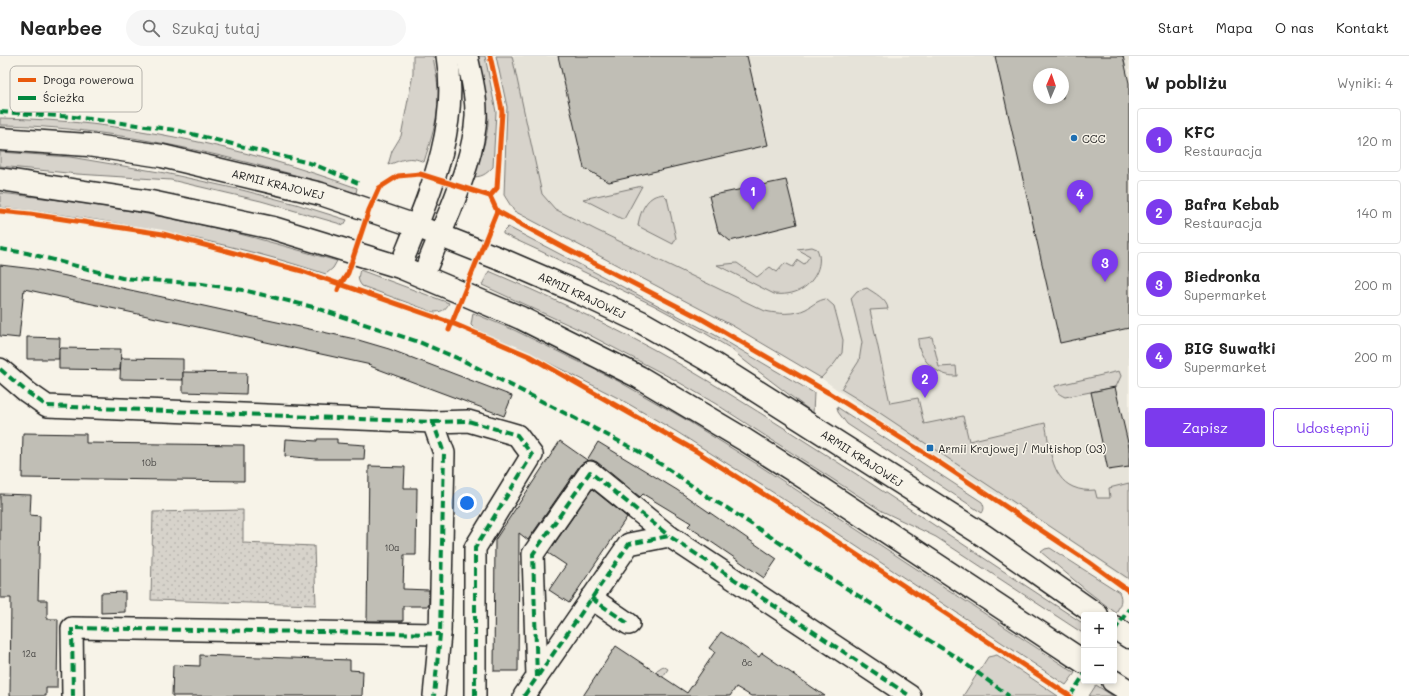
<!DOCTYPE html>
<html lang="pl">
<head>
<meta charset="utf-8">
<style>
	body { margin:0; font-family:Mali,sans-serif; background:#f6f6f6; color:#222 }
	.controls { position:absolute; right:12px; bottom:12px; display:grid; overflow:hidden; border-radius:4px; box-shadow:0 2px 6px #0003 }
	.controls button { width:36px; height:36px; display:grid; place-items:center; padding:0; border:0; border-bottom:1px solid #e0e0e0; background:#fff; color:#222; font:20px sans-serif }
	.compass { position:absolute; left:1033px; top:12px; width:36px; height:36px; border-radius:50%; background:#fff; box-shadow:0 2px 6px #0003; rotate:2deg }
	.you { position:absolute; left:467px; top:447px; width:14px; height:14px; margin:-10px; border:3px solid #fff; border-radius:50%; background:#1a73e8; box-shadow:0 0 0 6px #1a73e833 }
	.badge { display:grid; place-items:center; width:26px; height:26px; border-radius:50%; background:#7c3aed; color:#fff; font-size:13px; font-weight:700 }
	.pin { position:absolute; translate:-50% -33px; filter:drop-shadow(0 1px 2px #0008) }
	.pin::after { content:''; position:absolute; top:21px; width:14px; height:12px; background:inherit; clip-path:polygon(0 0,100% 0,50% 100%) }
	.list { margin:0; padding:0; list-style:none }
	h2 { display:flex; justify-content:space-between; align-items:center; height:52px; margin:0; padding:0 16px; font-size:17px }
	h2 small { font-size:13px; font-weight:400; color:#767676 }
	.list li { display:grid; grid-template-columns:26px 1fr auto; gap:12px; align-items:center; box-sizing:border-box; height:64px; margin:0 8px 8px; padding:0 8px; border:1px solid #e0e0e0; border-radius:4px }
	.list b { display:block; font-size:15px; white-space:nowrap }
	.list p { margin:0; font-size:13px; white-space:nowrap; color:#767676 }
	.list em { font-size:13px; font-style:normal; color:#767676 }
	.actions { display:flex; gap:8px; padding:12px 16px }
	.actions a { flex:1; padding:9px 0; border:1px solid #7c3aed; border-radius:4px; text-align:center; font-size:14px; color:#7c3aed }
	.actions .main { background:#7c3aed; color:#fff }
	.icon { flex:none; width:22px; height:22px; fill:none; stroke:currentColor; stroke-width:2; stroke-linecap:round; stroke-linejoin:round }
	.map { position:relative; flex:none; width:1129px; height:640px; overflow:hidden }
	header { display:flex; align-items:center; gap:24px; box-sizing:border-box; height:56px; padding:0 20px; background:#fff; border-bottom:1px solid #e0e0e0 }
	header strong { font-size:19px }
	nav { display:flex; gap:22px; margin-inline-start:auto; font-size:14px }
	.search { width:280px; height:36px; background:#f6f6f6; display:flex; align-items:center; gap:10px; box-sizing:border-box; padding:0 14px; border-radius:22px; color:#767676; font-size:15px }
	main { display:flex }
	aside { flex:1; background:#fff }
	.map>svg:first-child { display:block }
</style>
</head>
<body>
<header>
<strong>Nearbee</strong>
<div class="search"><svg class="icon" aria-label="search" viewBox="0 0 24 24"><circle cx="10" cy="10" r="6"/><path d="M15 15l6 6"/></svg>Szukaj tutaj</div>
<nav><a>Start</a><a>Mapa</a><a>O nas</a><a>Kontakt</a></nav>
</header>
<main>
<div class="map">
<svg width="1129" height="640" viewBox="0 0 1129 640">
	<defs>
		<pattern id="park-dots" width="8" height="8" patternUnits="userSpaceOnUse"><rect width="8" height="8" fill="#d7d3cb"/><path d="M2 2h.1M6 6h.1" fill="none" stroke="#b8b5ae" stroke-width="1.8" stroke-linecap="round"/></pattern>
	</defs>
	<rect width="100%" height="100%" fill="#f7f3e8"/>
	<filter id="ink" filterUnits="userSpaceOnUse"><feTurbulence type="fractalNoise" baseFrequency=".025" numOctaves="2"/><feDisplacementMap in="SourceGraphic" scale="8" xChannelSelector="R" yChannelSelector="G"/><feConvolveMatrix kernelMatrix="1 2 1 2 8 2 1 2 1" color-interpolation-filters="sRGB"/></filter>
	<g filter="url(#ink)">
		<path fill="#e6e3d9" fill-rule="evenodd" d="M496 0H1129V525L1034 460 931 401 821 322 733 270 514 155 504 139 507 51ZM1039 18H1063V42H1039Z"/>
		<g fill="#d7d3cb" stroke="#7a7874">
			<path d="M413 0H433C435 14 439 28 438 43 438 64 430 86 424 106 409 99 402 104 388 109L392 95 401 80 413 18Z"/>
			<path d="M475 0H485L496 56 493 111C485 119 482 121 471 121 479 105 487 85 488 68 489 51 479 18 475 0Z"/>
			<path d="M496 0H512L542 138 555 153 596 174 765 255C778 258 794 259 806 253 813 249 818 244 826 243L834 250 843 284 842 297 834 308 821 322 733 270 514 155 504 139 507 51Z"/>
			<path d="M0 62C121 64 244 91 357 132L356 137C311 123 267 111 221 100 148 83 75 70 0 69Z"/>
			<polygon points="0,96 70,101 165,117 242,134 296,148 347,164 344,169 261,145 171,124 77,118 0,110"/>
			<polygon points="642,130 624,163 622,163 583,143"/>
			<path d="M0 137C76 145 153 157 228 175 265 184 301 195 337 205L333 212 326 218C304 211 282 204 259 198 174 175 87 161 0 151Z"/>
			<path d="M663 138 667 142 676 182 673 188 638 170C639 160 644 146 653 141 656 139 660 139 663 138Z"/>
			<polygon points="508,171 715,279 814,337 813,357 745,305 730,292 703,276 653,249 538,194 503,178 503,176"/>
			<path d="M812 191 817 193C824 207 815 225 802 233 793 238 783 239 774 238L717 209 737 207 757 221 770 211 777 216 785 207 793 211 798 204 804 208 810 200 797 193Z"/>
			<path d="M360 214 449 247C445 255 441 256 433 256L362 230C357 224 358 221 360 214Z"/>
			<path d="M489 215C545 239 599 264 653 293 700 319 746 348 792 377 891 439 987 505 1084 568V578L936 481 882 455 716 348 675 324 580 274 482 229Z"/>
			<path d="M867 232C874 237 887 243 888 253L870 254 890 347 918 342 924 368 963 360 969 385 1045 367C1050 389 1050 421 1073 431 1080 434 1087 435 1095 434L1097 442H1110L1109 432 1129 427V523L874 353 841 333 859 305 862 286 851 242 857 235Z"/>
			<polygon points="473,257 514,274 618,325 683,362 757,408 1075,617 1066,629 812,461 677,376 620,343 537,301 475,273 471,269"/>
			<path d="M932 281 939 311 956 310 957 320C937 321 918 303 918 283Z"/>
			<path d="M1119 315 1121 320 1116 331 1065 341C1059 338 1055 336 1055 330Z"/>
			<path d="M837 351 982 446C984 450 985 453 982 457L847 368 838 356Z"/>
			<path d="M1050 492 1119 536C1123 544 1120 549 1116 557L1086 534 1041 496 1045 493Z"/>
			<polygon points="997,599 1058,640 963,640 988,601"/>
			<polygon points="663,610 668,613 650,640 642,640 654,624 657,614"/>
			<polygon points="1096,629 1113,640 1089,640"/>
		</g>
		<polygon fill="url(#park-dots)" stroke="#7a7874" points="243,454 243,487 314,490 316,549 151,544 153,456"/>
		<g fill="#c0beb5" stroke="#1c1c1c" fill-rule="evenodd">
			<polygon points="558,0 747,0 768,89 609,126 584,112"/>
			<path d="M995 0H1123L1129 27V272L1060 287ZM1039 18H1063V42H1039Z"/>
			<polygon points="786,124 797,168 730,185 718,175 709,140"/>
			<polygon points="0,209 34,213 355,283 389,293 512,340 504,360 370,310 371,309 24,233 19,282 0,280"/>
			<polygon points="27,281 60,282 59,303 27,303"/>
			<polygon points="59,292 121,293 120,314 59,313"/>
			<polygon points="121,302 183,303 183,324 120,323"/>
			<polygon points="183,316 247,317 246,338 183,336"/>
			<polygon points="1115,331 1129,391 1129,411 1108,414 1091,336"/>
			<polygon points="23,377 86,378 86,387 244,389 244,425 22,422"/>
			<polygon points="286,383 317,385 317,383 337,383 337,387 365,389 364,403 316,403 285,400"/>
			<polygon points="560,385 587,404 598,386 677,434 777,503 764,522 688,470 691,467 643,438 640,441 597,406 592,404 586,405 580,409 528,484 519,477 518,615 494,615 495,484"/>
			<polygon points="369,410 405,411 404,432 417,432 416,499 404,499 403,533 429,534 429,550 403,550 403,565 367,565"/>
			<polygon points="592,433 627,461 569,547 549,534 566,509 548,497"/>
			<polygon points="0,438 31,439 30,459 40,460 38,544 47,544 47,563 58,563 57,632 46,632 46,640 10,640 11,542 0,542"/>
			<polygon points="125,536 125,556 101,557 101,537"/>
			<polygon points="721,576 759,601 762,597 825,640 751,640 736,631 730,640 583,640 616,590 687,637 715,596 709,592"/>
			<polygon points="200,599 350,604 350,614 363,615 362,640 172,640 173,609 200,610"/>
		</g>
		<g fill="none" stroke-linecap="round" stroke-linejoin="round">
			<defs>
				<g id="minor">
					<path d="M400 211C427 143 460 75 447 0"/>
					<path d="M423 220C432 198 441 176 450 155 462 125 474 93 476 61 477 40 471 20 467 0"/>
					<polyline points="0,313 27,336 47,350 433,366 444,397 440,578 434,640"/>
					<polyline points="433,366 468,365 517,379 532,399 475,492 475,640"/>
					<polyline points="591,542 629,568"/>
					<polyline points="537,621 533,498 590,416 669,480"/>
					<polyline points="73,640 72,572 440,578"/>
					<polyline points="524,640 629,488 669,480 910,640"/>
				</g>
				<g id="secondary">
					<polyline points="0,83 88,89 162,100 321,138 416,170 505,205 584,239 641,266 706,303 983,479 1097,559"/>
					<polyline points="0,123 151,146 273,172 400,211 521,262 639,321 745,384 805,422 1084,606"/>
					<polyline points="1114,571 1129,581"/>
					<polyline points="1113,625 1129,635"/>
				</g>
			</defs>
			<use href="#minor" stroke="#1c1c1c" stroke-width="24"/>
			<use href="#secondary" stroke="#1c1c1c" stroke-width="25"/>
			<use href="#minor" stroke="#f7f3e8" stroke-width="21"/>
			<use href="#secondary" stroke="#f7f3e8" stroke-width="22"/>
			<g stroke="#00873e" stroke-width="4" stroke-dasharray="8 4" stroke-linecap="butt">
				<polyline points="0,56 74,61 176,74 313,108 358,127"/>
				<polyline points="0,193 27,197 122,222 202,228 243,234 313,251 419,286 464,305 638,395 662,409 711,443 727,452 789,493 808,508 959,603 1009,640"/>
				<polyline points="0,313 27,336 47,350 433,366 444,397 440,578 434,640"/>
				<polyline points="433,366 468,365 517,379 532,399 475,492 475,640"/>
				<polyline points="591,542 629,568"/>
				<polyline points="1114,575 1129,553"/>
				<polyline points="537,621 533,498 590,416 669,480"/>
				<polyline points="73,640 72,572 440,578"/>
				<polyline points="524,640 629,488 669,480 910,640"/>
				<polyline points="1070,640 1084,619"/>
			</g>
			<defs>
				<g id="cycleway">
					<polyline points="490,0 501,49 502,56 497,132 490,140"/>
					<polyline points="0,155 30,158 163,178 302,215 452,267 529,300 696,395 812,469 1070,640"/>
					<polyline points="338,234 340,229 348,217 369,154 379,132 398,120 420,118 490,140 497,155 561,190 702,263 829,337 931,401 1089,506 1129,535"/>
					<polyline points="449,274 497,155"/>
				</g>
			</defs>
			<use href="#cycleway" stroke="#f7f3e8" stroke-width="8"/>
			<use href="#cycleway" stroke="#e8590c" stroke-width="5"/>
		</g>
	</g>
	<g fill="#1f6fb2" stroke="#f7f3e8" stroke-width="1.5">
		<circle cx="1074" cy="82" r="4"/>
		<rect x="926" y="388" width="8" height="8" rx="2"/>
	</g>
	<g text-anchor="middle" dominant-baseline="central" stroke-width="3" stroke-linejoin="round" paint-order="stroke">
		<g font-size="9" fill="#454442">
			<text x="149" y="406">10b</text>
			<text x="392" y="491">10a</text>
			<text x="29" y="597">12a</text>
			<text x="747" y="606">8c</text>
		</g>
		<g font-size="11" fill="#1c1c1c" stroke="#f7f3e8" text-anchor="start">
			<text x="1082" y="82">CCC</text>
			<text x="938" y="392">Armii Krajowej / Multishop (03)</text>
		</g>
		<g font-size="11" fill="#1c1c1c" stroke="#f7f3e8">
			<text transform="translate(278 128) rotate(14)">ARMII KRAJOWEJ</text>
			<text transform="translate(582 239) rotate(25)">ARMII KRAJOWEJ</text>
			<text transform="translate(862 402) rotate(33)">ARMII KRAJOWEJ</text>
		</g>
	</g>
	<rect x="10" y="10" width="132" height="46" rx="6" fill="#f7f3e8" stroke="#b5b2ab" stroke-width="1"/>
	<rect x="18" y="22" width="18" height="4" fill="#e8590c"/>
	<rect x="18" y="40" width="18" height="4" fill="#00873e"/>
	<g font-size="11" fill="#1c1c1c">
		<text x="43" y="28">Droga rowerowa</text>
		<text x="43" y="46">Ścieżka</text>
	</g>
</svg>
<div class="controls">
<button>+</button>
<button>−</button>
</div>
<svg class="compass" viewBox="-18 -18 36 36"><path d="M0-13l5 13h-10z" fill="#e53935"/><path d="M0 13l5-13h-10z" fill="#767676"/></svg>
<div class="you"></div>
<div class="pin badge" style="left:753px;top:154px">1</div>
<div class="pin badge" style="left:925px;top:342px">2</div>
<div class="pin badge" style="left:1105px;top:226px">3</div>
<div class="pin badge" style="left:1080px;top:157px">4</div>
</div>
<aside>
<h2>W pobliżu<small>Wyniki: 4</small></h2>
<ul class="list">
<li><span class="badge">1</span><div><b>KFC</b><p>Restauracja</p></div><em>120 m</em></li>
<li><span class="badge">2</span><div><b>Bafra Kebab</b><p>Restauracja</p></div><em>140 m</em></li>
<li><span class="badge">3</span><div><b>Biedronka</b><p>Supermarket</p></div><em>200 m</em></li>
<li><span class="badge">4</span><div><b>BIG Suwałki</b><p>Supermarket</p></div><em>200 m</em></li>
</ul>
<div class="actions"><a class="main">Zapisz</a><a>Udostępnij</a></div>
</aside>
</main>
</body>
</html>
